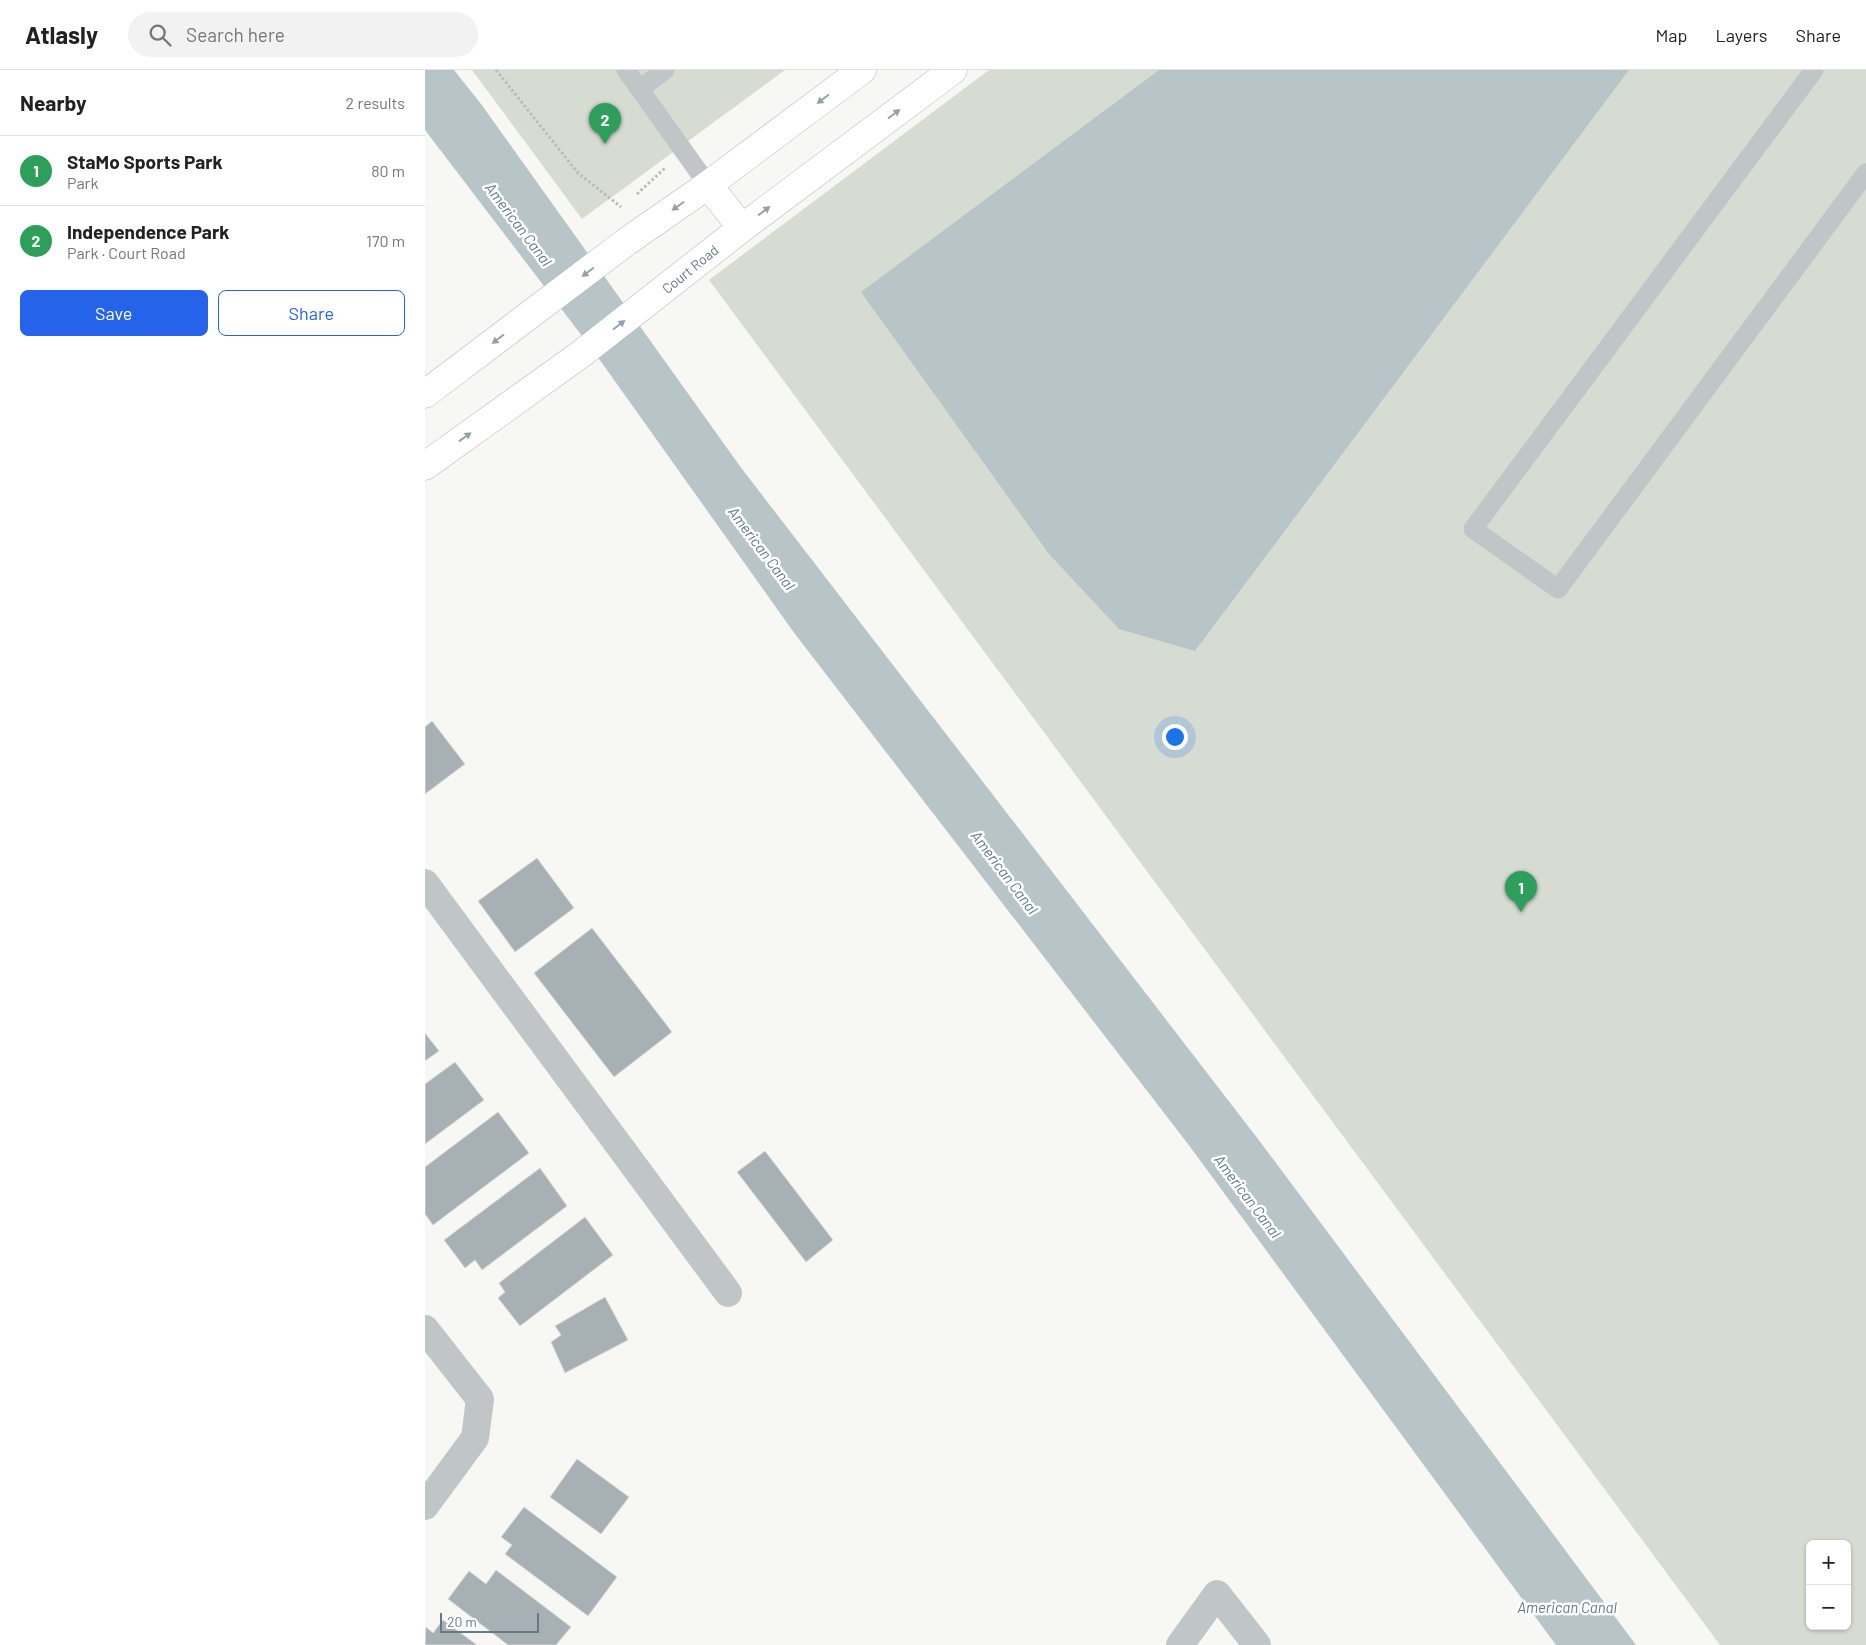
<!DOCTYPE html>
<html lang="en">
<head>
<meta charset="utf-8">
<style>
	body { margin:0; font-family:Barlow,sans-serif; background:#f2f2f2; color:#222 }
	.controls { position:absolute; right:15px; bottom:15px; display:grid; overflow:hidden; border-radius:8px; box-shadow:0 1px 4px #0004 }
	.controls button { width:45px; height:45px; display:grid; place-items:center; padding:0; border:0; border-bottom:1px solid #e0e0e0; background:#fff; color:#222; font:25px sans-serif }
	.scale { position:absolute; left:15px; bottom:12px; width:99px; box-sizing:border-box; padding-left:5px; border:2px solid #667885; border-top:0; font-size:14px; line-height:18px; white-space:nowrap; color:#667885; -webkit-text-stroke:4px #fff; paint-order:stroke }
	.you { position:absolute; left:749px; top:666px; width:18px; height:18px; margin:-12px; border:4px solid #fff; border-radius:50%; background:#1a73e8; box-shadow:0 0 0 8px #1a73e833 }
	.badge { display:grid; place-items:center; width:32px; height:32px; border-radius:50%; background:#2563eb; color:#fff; font-size:16px; font-weight:700 }
	.pin { position:absolute; translate:-50% -41px; filter:drop-shadow(0 1px 2px #0008) }
	.pin::after { content:''; position:absolute; top:26px; width:18px; height:15px; background:inherit; clip-path:polygon(0 0,100% 0,50% 100%) }
	.list { margin:0; padding:0; list-style:none }
	h2 { display:flex; justify-content:space-between; align-items:center; height:65px; margin:0; padding:0 20px; font-size:21px }
	h2 small { font-size:16px; font-weight:400; color:#767676 }
	.list li { display:grid; grid-template-columns:32px 1fr auto; gap:15px; align-items:center; box-sizing:border-box; height:70px; padding:0 20px; border-top:1px solid #e0e0e0 }
	.list b { display:block; font-size:19px; white-space:nowrap }
	.list p { margin:0; font-size:16px; white-space:nowrap; color:#767676 }
	.list em { font-size:16px; font-style:normal; color:#767676 }
	.actions { display:flex; gap:10px; padding:15px 20px }
	.actions a { flex:1; padding:11px 0; border:1px solid #2563eb; border-radius:8px; text-align:center; font-size:18px; color:#2563eb }
	.actions .main { background:#2563eb; color:#fff }
	.icon { flex:none; width:28px; height:28px; fill:none; stroke:currentColor; stroke-width:2; stroke-linecap:round; stroke-linejoin:round }
	.map { position:relative; flex:none; width:1441px; height:1575px; overflow:hidden }
	header { display:flex; align-items:center; gap:30px; box-sizing:border-box; height:70px; padding:0 25px; background:#fff; border-bottom:1px solid #e0e0e0 }
	header strong { font-size:24px }
	nav { display:flex; gap:28px; margin-inline-start:auto; font-size:18px }
	.search { width:350px; height:45px; background:#f2f2f2; display:flex; align-items:center; gap:12px; box-sizing:border-box; padding:0 18px; border-radius:28px; color:#767676; font-size:19px }
	main { display:flex }
	aside { flex:1; background:#fff }
	.map>svg:first-child { display:block }
</style>
</head>
<body>
<header>
<strong>Atlasly</strong>
<div class="search"><svg class="icon" aria-label="search" viewBox="0 0 24 24"><circle cx="10" cy="10" r="6"/><path d="M15 15l6 6"/></svg>Search here</div>
<nav><a>Map</a><a>Layers</a><a>Share</a></nav>
</header>
<main>
<aside>
<h2>Nearby<small>2 results</small></h2>
<ul class="list">
<li><span class="badge" style="background:#2e9e5b">1</span><div><b>StaMo Sports Park</b><p>Park</p></div><em>80 m</em></li>
<li><span class="badge" style="background:#2e9e5b">2</span><div><b>Independence Park</b><p>Park · Court Road</p></div><em>170 m</em></li>
</ul>
<div class="actions"><a class="main">Save</a><a>Share</a></div>
</aside>
<div class="map">
<svg width="1441" height="1575" viewBox="0 0 1441 1575">
	<rect width="100%" height="100%" fill="#f7f7f4"/>
	<g fill="#d7dcd3" fill-rule="evenodd">
		<polygon points="47,0 360,0 157,149"/>
		<path d="M564 0H1441V1575H1295L284 210ZM1385 1474H1422V1556H1385Z"/>
	</g>
	<g fill="#b7c4c8">
		<polygon points="0,0 29,0 56,34 317,399 836,1073 1211,1575 1131,1575 763,1074 370,564 167,279 0,60"/>
		<polygon points="734,0 1204,0 770,581 694,559 624,484 436,222"/>
	</g>
	<g fill="#a7b0b5" stroke="#d9d9d6">
		<polygon points="7,651 40,694 0,724 0,657"/>
		<polygon points="112,788 149,838 90,882 53,831"/>
		<polygon points="167,858 247,962 189,1007 109,903"/>
		<polygon points="0,963 14,981 0,991"/>
		<polygon points="30,992 59,1030 0,1074 0,1014"/>
		<polygon points="73,1042 104,1083 8,1155 0,1144 0,1097"/>
		<polygon points="340,1081 408,1170 381,1192 312,1102"/>
		<polygon points="115,1098 142,1136 57,1200 50,1190 40,1198 19,1170"/>
		<polygon points="160,1147 188,1185 95,1256 73,1228 80,1222 74,1213"/>
		<polygon points="180,1227 203,1270 140,1303 126,1272 136,1265 130,1256"/>
		<polygon points="152,1389 204,1427 176,1464 125,1427"/>
		<polygon points="99,1437 192,1507 163,1546 80,1484 87,1475 76,1467"/>
		<polygon points="71,1500 146,1557 131,1575 83,1575 23,1529 44,1501 61,1514"/>
		<polygon points="18,1550 52,1575 0,1575 1,1557 8,1563"/>
	</g>
	<g fill="none" stroke-linecap="round" stroke-linejoin="round">
		<defs>
			<g id="secondary">
				<polyline points="283,115 317,158"/>
				<polyline points="0,324 201,172 283,115 437,0"/>
				<polyline points="0,396 156,284 317,158 528,0"/>
			</g>
		</defs>
		<use href="#secondary" stroke="#b3b9bd" stroke-width="29"/>
		<g stroke="#b8bcbf" stroke-width="3" stroke-dasharray="2.5 2.5" stroke-linecap="butt">
			<polyline points="71,0 153,103 196,137"/>
			<polyline points="212,124 240,98"/>
		</g>
		<g stroke="#c0c5c8" stroke-width="19">
			<polyline points="201,0 283,115"/>
			<polyline points="1389,0 1048,459 1133,519 1441,103"/>
			<polyline points="215,19 240,0"/>
		</g>
		<g stroke="#c0c5c8" stroke-width="28">
			<polyline points="0,813 303,1223"/>
			<polyline points="0,1259 55,1329 50,1368 0,1436"/>
			<polyline points="755,1575 792,1524 832,1575"/>
		</g>
		<use href="#secondary" stroke="#fff" stroke-width="28"/>
	</g>
	<defs><path id="oneway-solid" d="M-6-.8H1V-3.2L6.5 0L1 3.2V.8H-6Z" transform="scale(1.25)"/></defs>
	<g fill="#94a0aa">
		<use href="#oneway-solid" transform="translate(398 29) rotate(143)"/>
		<use href="#oneway-solid" transform="translate(469 44) rotate(-37)"/>
		<use href="#oneway-solid" transform="translate(253 136) rotate(145)"/>
		<use href="#oneway-solid" transform="translate(339 141) rotate(-37)"/>
		<use href="#oneway-solid" transform="translate(163 202) rotate(143)"/>
		<use href="#oneway-solid" transform="translate(194 255) rotate(-37)"/>
		<use href="#oneway-solid" transform="translate(73 269) rotate(143)"/>
		<use href="#oneway-solid" transform="translate(40 367) rotate(-36)"/>
	</g>
	<g text-anchor="middle" dominant-baseline="central" stroke-width="5" stroke-linejoin="round" paint-order="stroke">
		<g font-size="14" fill="#667885" stroke="#fff">
			<text transform="translate(265 199) rotate(-39)">Court Road</text>
		</g>
		<g font-size="15" font-style="italic" fill="#627a81" stroke="#fff">
			<text transform="translate(94 154) rotate(53)">American Canal</text>
			<text transform="translate(337 478) rotate(53)">American Canal</text>
			<text transform="translate(580 802) rotate(53)">American Canal</text>
			<text transform="translate(823 1126) rotate(53)">American Canal</text>
			<text x="1142" y="1537">American Canal</text>
		</g>
	</g>
</svg>
<div class="controls">
<button>+</button>
<button>−</button>
</div>
<div class="scale">20 m</div>
<div class="you"></div>
<div class="pin badge" style="left:1096px;top:842px;background:#2e9e5b">1</div>
<div class="pin badge" style="left:180px;top:74px;background:#2e9e5b">2</div>
</div>
</main>
</body>
</html>
